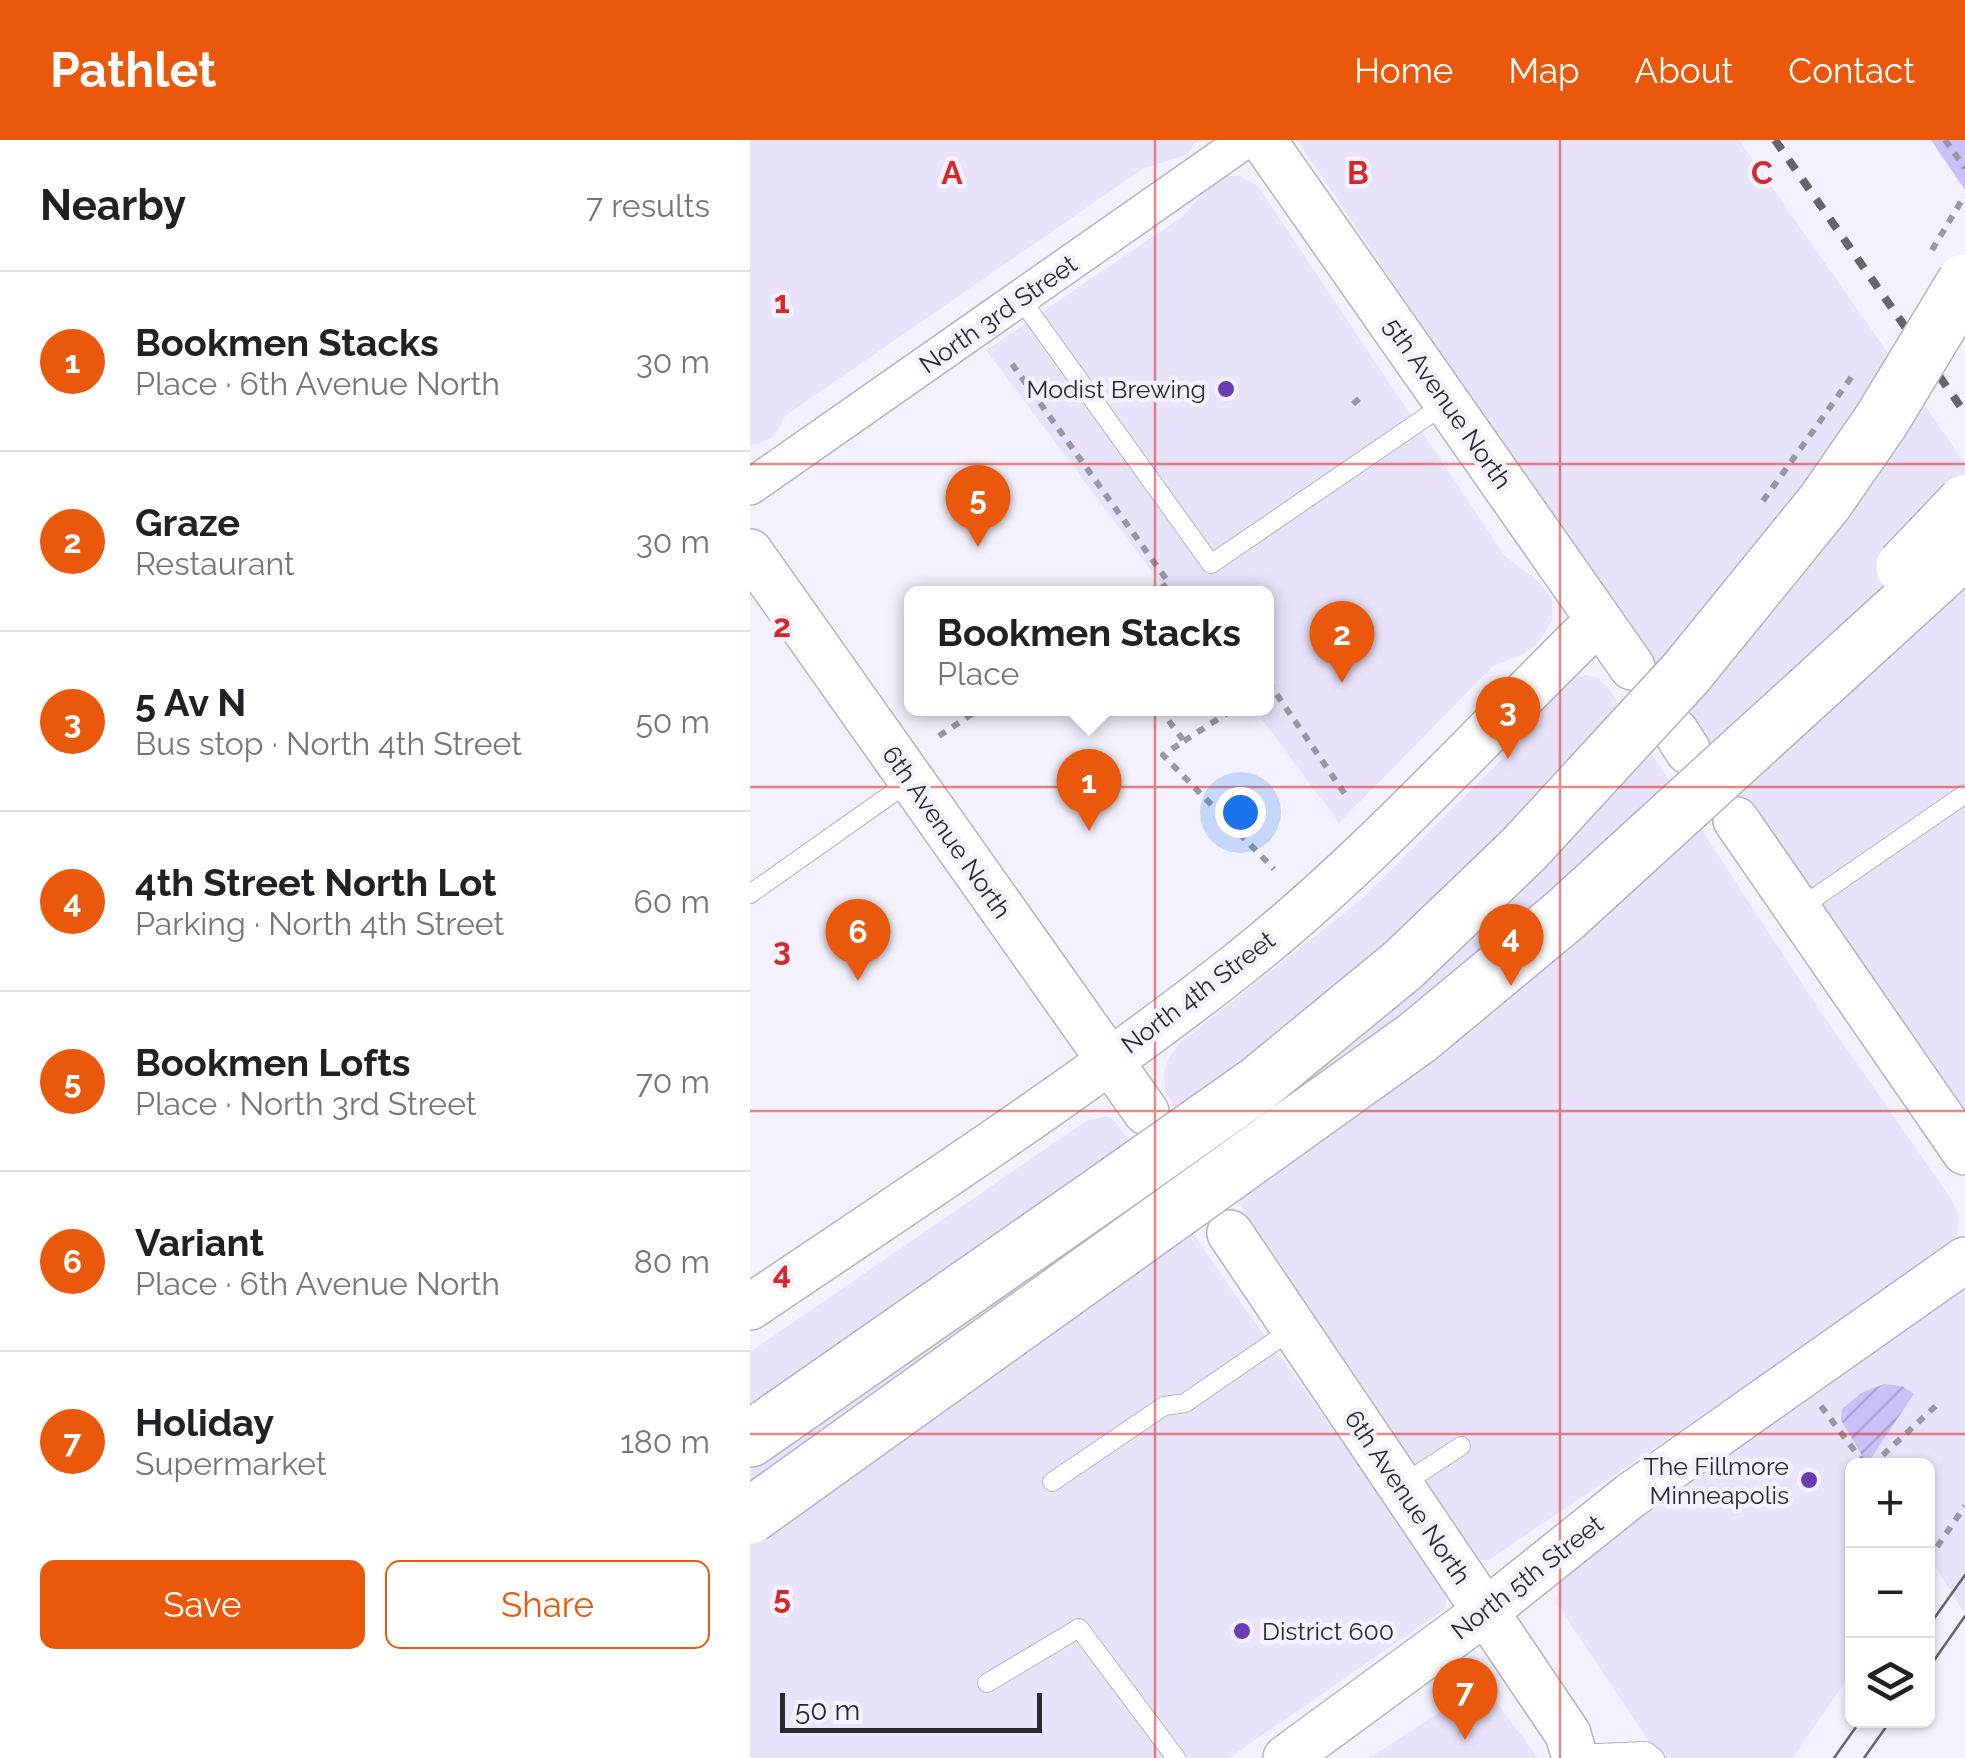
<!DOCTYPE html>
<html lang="en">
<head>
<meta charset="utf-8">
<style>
	body { margin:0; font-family:Raleway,sans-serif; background:#f6f6f6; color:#202124 }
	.controls { position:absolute; right:30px; bottom:30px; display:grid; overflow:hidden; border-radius:15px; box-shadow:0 2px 8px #0004 }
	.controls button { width:90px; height:90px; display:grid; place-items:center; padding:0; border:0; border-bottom:2px solid #e0e0e0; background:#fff; color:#202124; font:50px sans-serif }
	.scale { position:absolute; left:30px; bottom:25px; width:262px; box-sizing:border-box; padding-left:10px; border:5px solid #2a292e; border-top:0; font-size:28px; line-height:35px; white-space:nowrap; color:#2a292e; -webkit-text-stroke:8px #f3f1fd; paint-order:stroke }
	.you { position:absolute; left:490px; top:672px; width:35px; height:35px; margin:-25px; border:8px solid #fff; border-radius:50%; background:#1a73e8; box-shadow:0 0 0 15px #1a73e833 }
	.badge { display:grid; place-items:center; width:65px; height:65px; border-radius:50%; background:#ea580c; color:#fff; font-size:32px; font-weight:700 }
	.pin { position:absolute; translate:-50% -82px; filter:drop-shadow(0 2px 5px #0008) }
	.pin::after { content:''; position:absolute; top:52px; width:35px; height:30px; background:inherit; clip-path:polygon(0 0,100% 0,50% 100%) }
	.popup { position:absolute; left:154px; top:446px; width:370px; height:130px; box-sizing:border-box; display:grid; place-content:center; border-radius:15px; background:#fff; filter:drop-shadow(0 2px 8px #0005); font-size:32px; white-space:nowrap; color:#757577 }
	.popup b { font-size:38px; color:#202124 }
	.popup::after { content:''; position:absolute; left:50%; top:100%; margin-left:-20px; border:20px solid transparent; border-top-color:#fff }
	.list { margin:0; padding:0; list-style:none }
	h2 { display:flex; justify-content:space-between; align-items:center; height:130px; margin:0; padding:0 40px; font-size:42px }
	h2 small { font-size:32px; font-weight:400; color:#757577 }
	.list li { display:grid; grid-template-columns:65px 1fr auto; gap:30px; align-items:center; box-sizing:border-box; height:180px; padding:0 40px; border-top:2px solid #e0e0e0 }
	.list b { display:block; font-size:38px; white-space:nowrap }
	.list p { margin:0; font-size:32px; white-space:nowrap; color:#757577 }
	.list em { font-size:32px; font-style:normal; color:#757577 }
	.actions { display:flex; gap:20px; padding:30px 40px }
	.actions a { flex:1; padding:22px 0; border:2px solid #ea580c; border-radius:15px; text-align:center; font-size:35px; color:#ea580c }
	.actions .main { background:#ea580c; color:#fff }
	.icon { flex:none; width:55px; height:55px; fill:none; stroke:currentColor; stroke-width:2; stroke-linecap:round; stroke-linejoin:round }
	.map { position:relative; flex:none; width:1215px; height:1618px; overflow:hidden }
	header { display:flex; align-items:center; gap:60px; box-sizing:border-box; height:140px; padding:0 50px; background:#ea580c; color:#fff }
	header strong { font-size:48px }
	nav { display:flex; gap:55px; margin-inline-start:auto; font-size:35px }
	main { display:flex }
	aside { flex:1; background:#fff }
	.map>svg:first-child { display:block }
</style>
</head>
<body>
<header>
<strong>Pathlet</strong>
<nav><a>Home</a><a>Map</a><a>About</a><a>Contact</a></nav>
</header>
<main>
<aside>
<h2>Nearby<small>7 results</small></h2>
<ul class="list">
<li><span class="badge">1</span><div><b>Bookmen Stacks</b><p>Place · 6th Avenue North</p></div><em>30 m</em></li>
<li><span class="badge">2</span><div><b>Graze</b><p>Restaurant</p></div><em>30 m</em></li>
<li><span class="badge">3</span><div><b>5 Av N</b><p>Bus stop · North 4th Street</p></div><em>50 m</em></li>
<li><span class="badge">4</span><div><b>4th Street North Lot</b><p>Parking · North 4th Street</p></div><em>60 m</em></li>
<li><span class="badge">5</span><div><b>Bookmen Lofts</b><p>Place · North 3rd Street</p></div><em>70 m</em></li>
<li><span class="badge">6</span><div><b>Variant</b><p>Place · 6th Avenue North</p></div><em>80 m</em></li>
<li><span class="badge">7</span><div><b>Holiday</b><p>Supermarket</p></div><em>180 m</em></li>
</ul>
<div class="actions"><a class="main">Save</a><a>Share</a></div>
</aside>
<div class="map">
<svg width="1215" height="1618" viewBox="0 0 1215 1618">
	<defs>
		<pattern id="garden-furrows" width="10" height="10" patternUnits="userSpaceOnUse" patternTransform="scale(2.5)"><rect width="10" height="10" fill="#ccbef8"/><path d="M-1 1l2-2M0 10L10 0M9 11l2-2" fill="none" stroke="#afa3d5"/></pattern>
	</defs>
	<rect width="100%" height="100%" fill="#f3f1fd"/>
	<g fill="#e8e3fa">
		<polygon points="0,0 449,0 436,15 394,28 35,276 24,297 0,307"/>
		<polygon points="547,0 989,0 1215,323 1215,992"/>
		<polygon points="476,36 490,36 508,46 755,416 788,441 802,460 802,481 788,503 773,514 743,526 589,683 504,569 516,568 516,453 418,453 236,210 432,77 466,39"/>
		<polygon points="836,535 848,538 858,547 1069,869 1202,1060 1209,1077 1208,1092 1202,1106 739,1420 728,1420 718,1411 415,952 414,934 417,921 429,904 611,760 773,598 798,552 814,538"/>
		<polygon points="357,976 366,982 496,1170 698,1445 695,1469 479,1618 0,1618 0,1212 336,981"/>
		<polygon points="1215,1143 1215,1474 1181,1420 1178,1423 1178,1326 1102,1326 1102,1532 1043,1618 910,1618 806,1463 810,1444 824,1424 1061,1248"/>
		<polygon points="733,1544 788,1618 619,1618"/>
	</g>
	<polygon fill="#ccbef8" points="1181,0 1215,0 1215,50"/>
	<polygon fill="url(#garden-furrows)" points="1134,1244 1152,1246 1164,1254 1117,1324 1091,1280 1092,1269 1111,1253"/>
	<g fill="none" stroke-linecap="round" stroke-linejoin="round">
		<defs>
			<g id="service">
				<polyline points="270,158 461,424 698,262"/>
				<polyline points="0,754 160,641"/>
				<polyline points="1047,770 1215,654"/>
				<polyline points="302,1342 414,1266 435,1263 544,1188"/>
				<polyline points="650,1346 711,1306"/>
				<polyline points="237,1543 329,1488 426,1618"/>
				<polyline points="824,1614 896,1611 905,1618"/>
			</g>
			<polyline id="minor" points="0,347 496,0"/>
			<g id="tertiary">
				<polyline points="513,0 882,527"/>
				<polyline points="0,412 396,972"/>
				<polyline points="926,592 938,611"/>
				<polyline points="986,680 1215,1012"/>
				<polyline points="480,1093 818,1594 825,1618"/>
				<path d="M0 1167C164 1056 333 947 489 824 619 721 730 596 849 480"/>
				<polyline points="536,1618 735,1472 880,1356 1215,1120"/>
			</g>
			<polyline id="motorway" points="0,1299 356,1051"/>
		</defs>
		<use href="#service" stroke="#b6b2c1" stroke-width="20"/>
		<use href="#minor" stroke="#b6b2c1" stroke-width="38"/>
		<use href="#tertiary" stroke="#b6b2c1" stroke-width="48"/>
		<use href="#motorway" stroke="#b6b2c1" stroke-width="58"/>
		<g stroke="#9998a0" stroke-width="6" stroke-dasharray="8 8" stroke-linecap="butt">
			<polyline points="1195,0 1215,28"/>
			<polyline points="262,224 419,443 404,453"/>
			<polyline points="603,264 610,258"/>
			<polyline points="1013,361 1103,235"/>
			<polyline points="516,549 521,546 599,660"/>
			<polyline points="409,568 434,601 413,615 524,729"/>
			<polyline points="189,596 231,568"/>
			<polyline points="434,601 485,568"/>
			<polyline points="1071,1266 1116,1326"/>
			<polyline points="1121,1326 1190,1262"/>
			<polyline points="1178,1408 1182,1414 1215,1366"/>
		</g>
		<use href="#service" stroke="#fff" stroke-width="18"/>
		<use href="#minor" stroke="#fff" stroke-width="35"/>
		<use href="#tertiary" stroke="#fff" stroke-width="45"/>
		<use href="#motorway" stroke="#fff" stroke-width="55"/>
		<g stroke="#66656c" stroke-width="2.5">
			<polyline points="1178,1487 1215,1435"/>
			<polyline points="1178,1529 1215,1476"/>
			<polyline points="1084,1618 1111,1580"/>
			<polyline points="1114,1618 1141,1580"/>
		</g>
		<polyline stroke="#66656c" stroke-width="8" stroke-dasharray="12 12" stroke-linecap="butt" points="1025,0 1215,273"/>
		<defs>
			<g id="motorway-bridge">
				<polyline points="1154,427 1215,363"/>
				<polyline points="356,1051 508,944 653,825 774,709 936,533 1075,362 1131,281 1215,142"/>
				<polyline points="0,1376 667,898 815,775 1215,410"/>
			</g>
		</defs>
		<use href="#motorway-bridge" stroke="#b6b2c1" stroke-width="58" stroke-linecap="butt"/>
		<polyline stroke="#9998a0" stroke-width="6" stroke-dasharray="8 8" stroke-linecap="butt" points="1182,110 1215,55"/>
		<use href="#motorway-bridge" stroke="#fff" stroke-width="55"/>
	</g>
	<path fill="none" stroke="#d62828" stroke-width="2.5" stroke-opacity="0.55" d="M405 0V1618M810 0V1618M0 324H1215M0 647H1215M0 971H1215M0 1294H1215"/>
	<g fill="#6a3db5" stroke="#f3f1fd" stroke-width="4">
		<circle cx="476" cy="249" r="10"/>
		<circle cx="1059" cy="1340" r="10"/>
		<circle cx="492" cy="1491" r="10"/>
	</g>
	<g text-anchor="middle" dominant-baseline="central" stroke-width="9" stroke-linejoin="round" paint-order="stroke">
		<g font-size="25" fill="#2a292e" stroke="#f3f1fd">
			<text transform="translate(248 174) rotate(-35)">North 3rd Street</text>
			<text transform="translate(698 263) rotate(55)">5th Avenue North</text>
			<text transform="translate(197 692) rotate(55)">6th Avenue North</text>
			<text transform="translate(448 852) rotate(-37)">North 4th Street</text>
			<text transform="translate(658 1357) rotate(56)">6th Avenue North</text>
			<text transform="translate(777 1437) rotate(-38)">North 5th Street</text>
		</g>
		<g font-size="25" fill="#2a292e" stroke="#f3f1fd" text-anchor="end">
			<text x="456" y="249">Modist Brewing</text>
			<text x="1039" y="1326">The Fillmore<tspan x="1039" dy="29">Minneapolis</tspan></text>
			<text x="512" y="1491" text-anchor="start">District 600</text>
		</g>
	</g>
	<g font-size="32" text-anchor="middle" font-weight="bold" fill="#d62828" stroke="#f3f1fd" stroke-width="9" stroke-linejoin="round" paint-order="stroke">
		<text x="202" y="44">A</text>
		<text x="608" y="44">B</text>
		<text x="1012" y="44">C</text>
		<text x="32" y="173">1</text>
		<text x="32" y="497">2</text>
		<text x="32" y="820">3</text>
		<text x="32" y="1144">4</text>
		<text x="32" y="1468">5</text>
	</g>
</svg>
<div class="controls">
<button>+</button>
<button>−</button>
<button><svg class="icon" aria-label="layers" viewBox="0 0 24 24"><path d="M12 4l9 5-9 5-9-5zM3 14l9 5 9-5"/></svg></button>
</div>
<div class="scale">50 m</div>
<div class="you"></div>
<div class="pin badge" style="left:339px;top:691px">1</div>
<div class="popup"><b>Bookmen Stacks</b>Place</div>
<div class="pin badge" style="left:592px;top:543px">2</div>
<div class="pin badge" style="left:758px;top:619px">3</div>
<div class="pin badge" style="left:761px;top:846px">4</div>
<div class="pin badge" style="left:228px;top:407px">5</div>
<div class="pin badge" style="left:108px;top:841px">6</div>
<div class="pin badge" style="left:715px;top:1600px">7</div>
</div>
</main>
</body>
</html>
